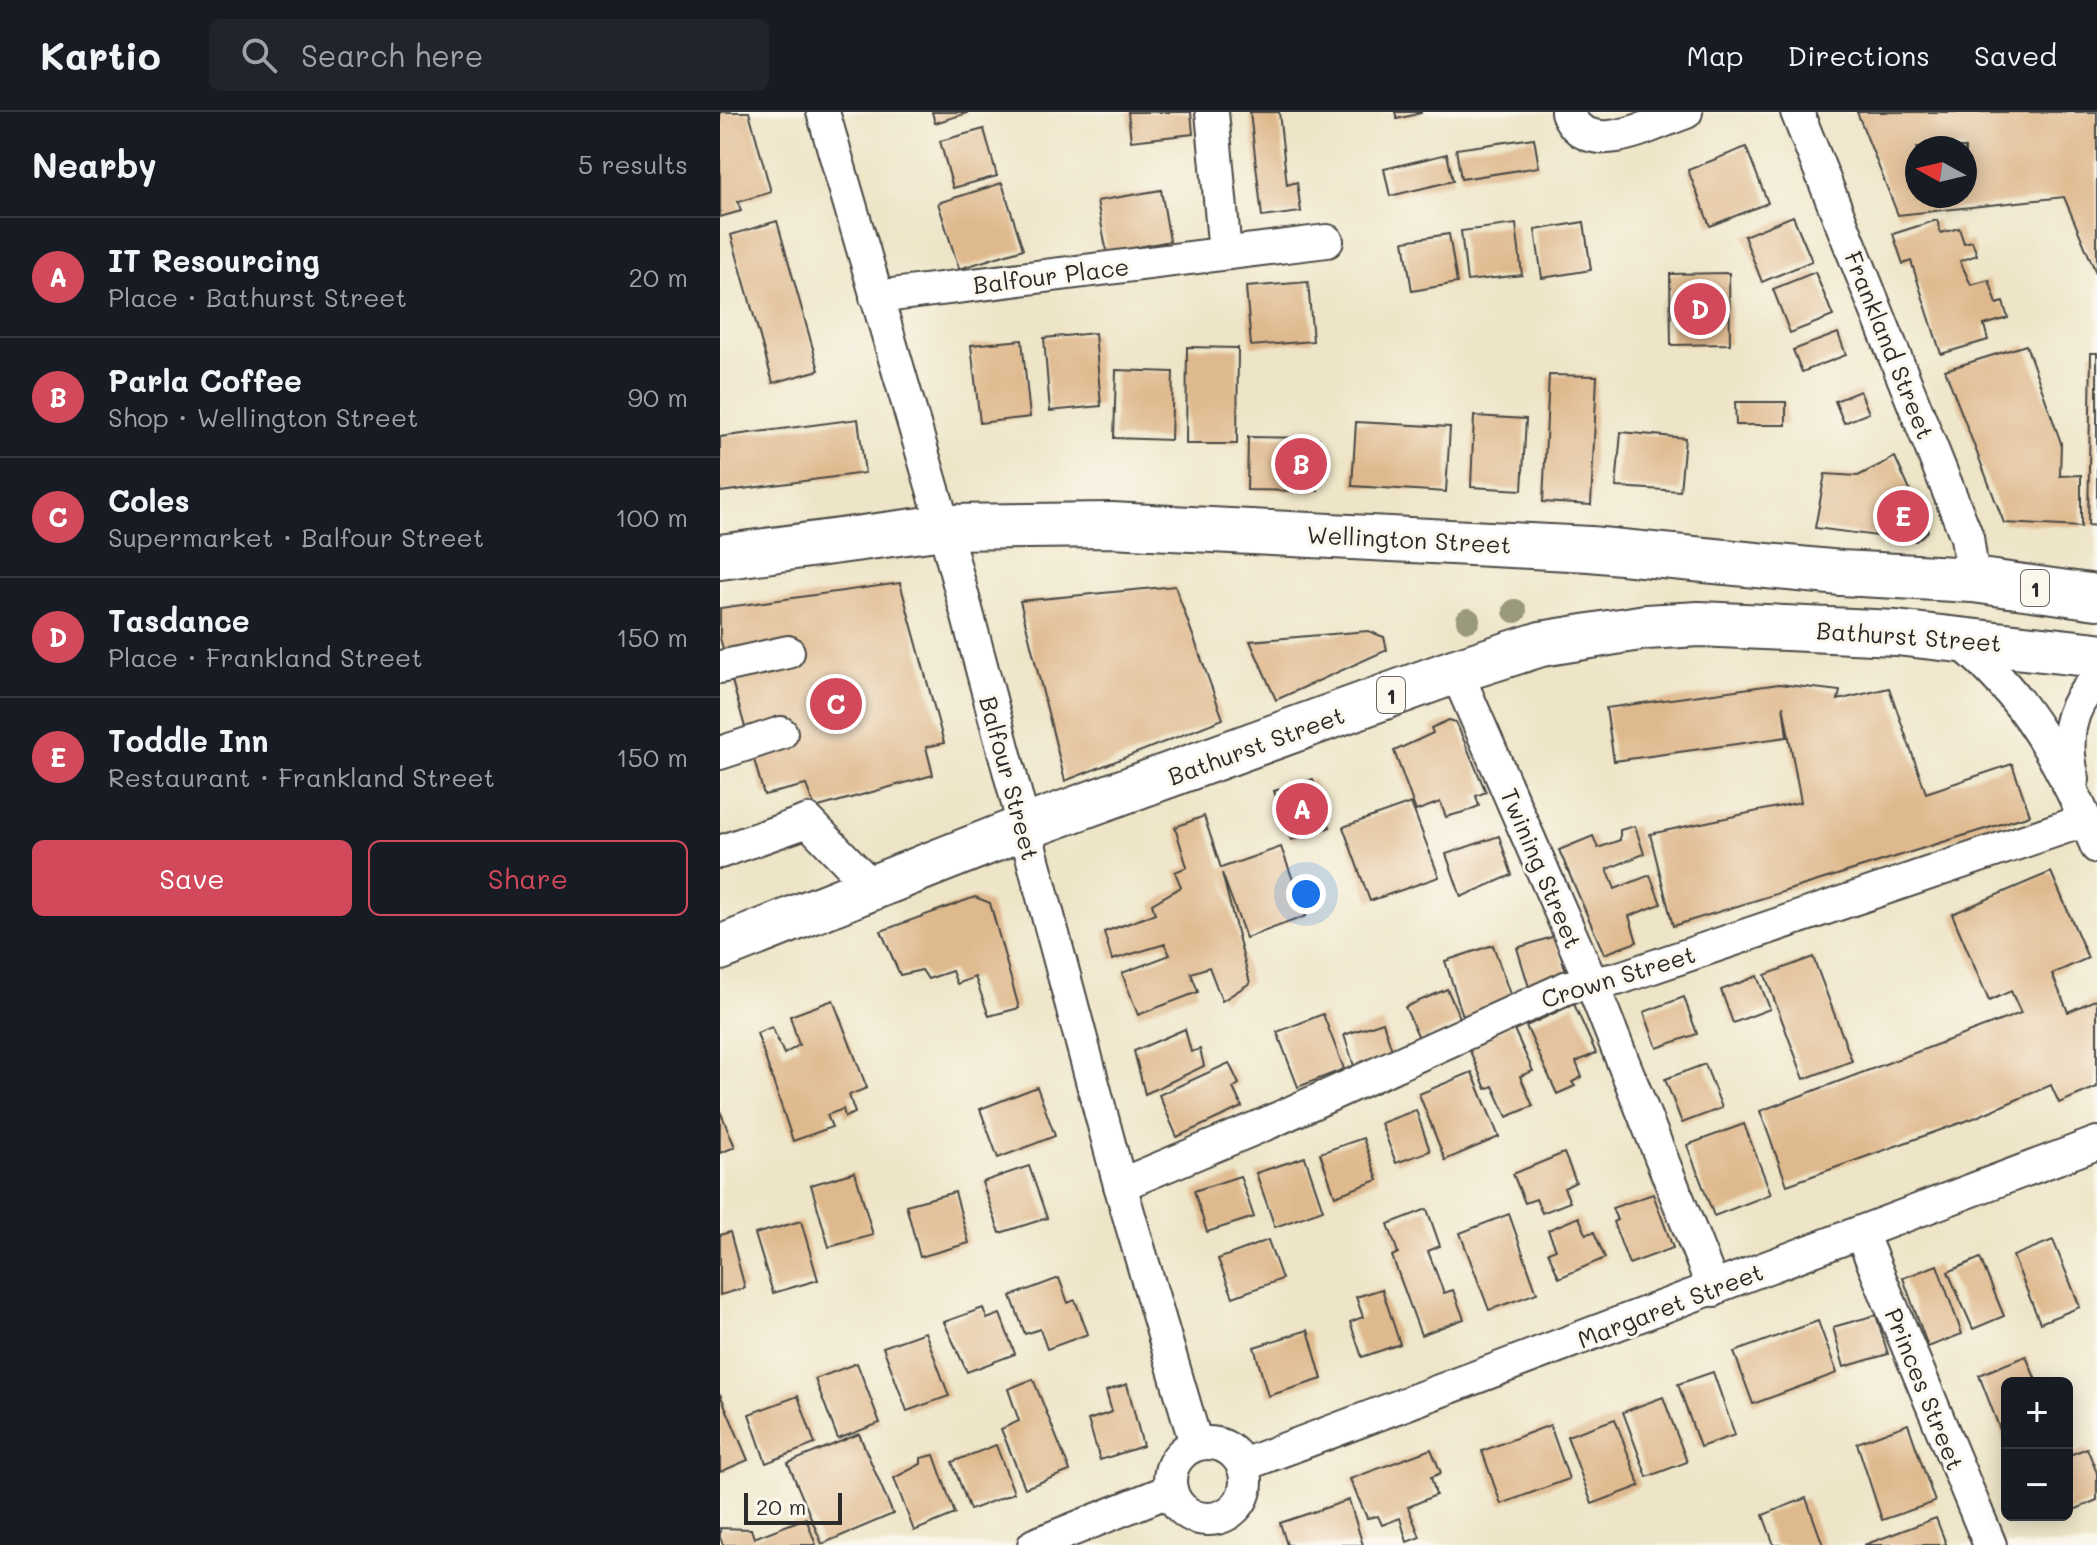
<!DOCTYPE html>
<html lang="en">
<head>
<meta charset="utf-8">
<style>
	body { margin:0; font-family:Mali,sans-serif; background:#20242c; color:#f1f3f6 }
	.controls { position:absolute; right:24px; bottom:24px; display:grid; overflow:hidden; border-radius:12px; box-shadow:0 4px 20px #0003 }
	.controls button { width:72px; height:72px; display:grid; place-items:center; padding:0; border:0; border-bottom:2px solid #363941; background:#171b24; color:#f1f3f6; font:40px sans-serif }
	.compass { position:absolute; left:1185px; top:24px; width:72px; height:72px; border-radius:50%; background:#171b24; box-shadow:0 4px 20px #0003; rotate:278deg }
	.scale { position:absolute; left:24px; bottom:20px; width:98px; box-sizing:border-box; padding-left:8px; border:4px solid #2b2b2b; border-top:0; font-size:22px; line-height:28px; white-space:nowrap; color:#2b2b2b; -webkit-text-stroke:6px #fbf7ec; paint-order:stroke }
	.you { position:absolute; left:586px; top:782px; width:28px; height:28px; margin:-20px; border:6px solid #fff; border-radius:50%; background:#1a73e8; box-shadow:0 0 0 12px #1a73e833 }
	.badge { display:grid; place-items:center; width:52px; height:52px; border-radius:50%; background:#d1495b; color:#fff; font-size:26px; font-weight:700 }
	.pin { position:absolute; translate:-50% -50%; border:4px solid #fff; box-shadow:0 2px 8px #0006 }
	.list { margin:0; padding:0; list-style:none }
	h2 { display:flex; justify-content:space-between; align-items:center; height:104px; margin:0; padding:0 32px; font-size:34px }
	h2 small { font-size:26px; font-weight:400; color:#9ea1a6 }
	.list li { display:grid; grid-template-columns:52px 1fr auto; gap:24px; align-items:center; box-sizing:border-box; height:120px; padding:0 32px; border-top:2px solid #363941 }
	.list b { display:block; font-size:30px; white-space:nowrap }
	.list p { margin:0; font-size:26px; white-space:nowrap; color:#9ea1a6 }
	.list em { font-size:26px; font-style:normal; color:#9ea1a6 }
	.actions { display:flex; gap:16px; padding:24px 32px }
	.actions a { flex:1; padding:18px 0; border:2px solid #d1495b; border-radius:12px; text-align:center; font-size:28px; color:#d1495b }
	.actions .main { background:#d1495b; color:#fff }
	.icon { flex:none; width:44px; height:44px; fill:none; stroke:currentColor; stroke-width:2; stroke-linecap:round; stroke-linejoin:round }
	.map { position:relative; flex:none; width:1377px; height:1433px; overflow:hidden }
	header { display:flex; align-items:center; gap:48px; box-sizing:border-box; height:112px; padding:0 40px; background:#171b24; border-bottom:2px solid #363941 }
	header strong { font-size:38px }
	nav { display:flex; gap:44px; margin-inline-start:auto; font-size:28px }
	.search { width:560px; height:72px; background:#20242c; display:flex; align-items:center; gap:20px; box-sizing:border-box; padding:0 28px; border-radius:12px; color:#9ea1a6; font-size:30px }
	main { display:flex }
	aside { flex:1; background:#171b24 }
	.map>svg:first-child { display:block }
</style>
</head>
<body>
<header>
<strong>Kartio</strong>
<div class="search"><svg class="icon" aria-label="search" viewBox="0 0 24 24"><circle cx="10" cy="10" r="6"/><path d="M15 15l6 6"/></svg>Search here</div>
<nav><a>Map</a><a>Directions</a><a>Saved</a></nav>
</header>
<main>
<aside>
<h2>Nearby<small>5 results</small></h2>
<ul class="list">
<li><span class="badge">A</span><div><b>IT Resourcing</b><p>Place · Bathurst Street</p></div><em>20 m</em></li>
<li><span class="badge">B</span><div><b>Parla Coffee</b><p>Shop · Wellington Street</p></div><em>90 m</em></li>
<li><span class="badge">C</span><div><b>Coles</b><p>Supermarket · Balfour Street</p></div><em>100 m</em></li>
<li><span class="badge">D</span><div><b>Tasdance</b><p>Place · Frankland Street</p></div><em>150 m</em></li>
<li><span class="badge">E</span><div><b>Toddle Inn</b><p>Restaurant · Frankland Street</p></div><em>150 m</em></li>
</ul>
<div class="actions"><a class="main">Save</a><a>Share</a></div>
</aside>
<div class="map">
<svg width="1377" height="1433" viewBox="0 0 1377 1433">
	<rect width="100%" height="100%" fill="#fbf7ec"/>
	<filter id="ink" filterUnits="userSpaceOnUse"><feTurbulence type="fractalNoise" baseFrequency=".0125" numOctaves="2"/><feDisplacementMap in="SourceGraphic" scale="16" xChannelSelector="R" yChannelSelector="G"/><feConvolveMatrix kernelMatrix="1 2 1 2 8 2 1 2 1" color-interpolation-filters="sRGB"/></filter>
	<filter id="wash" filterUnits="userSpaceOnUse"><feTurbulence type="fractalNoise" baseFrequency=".006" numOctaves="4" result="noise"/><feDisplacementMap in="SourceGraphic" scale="32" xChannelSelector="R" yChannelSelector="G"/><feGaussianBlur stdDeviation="1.8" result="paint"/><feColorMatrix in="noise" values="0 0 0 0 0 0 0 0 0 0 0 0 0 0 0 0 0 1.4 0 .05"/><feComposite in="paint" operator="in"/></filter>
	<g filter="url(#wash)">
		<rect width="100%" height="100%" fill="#eee5c8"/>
		<g id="blocks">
			<g fill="#dfb98e" fill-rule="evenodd">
				<polygon points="0,0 29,0 51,80 18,90 21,99 0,105"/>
				<polygon points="212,0 247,0 247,1 215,11"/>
				<polygon points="408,0 471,0 473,22 411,29"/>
				<polygon points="530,0 559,0 567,73 577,70 581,100 542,105"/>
				<polygon points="675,0 701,0 701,1 677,7"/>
				<path d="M1137 0H1377V163L1344 85 1178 103ZM1197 36H1245V84H1197Z"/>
				<polygon points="264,17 277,64 233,76 220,29"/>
				<polygon points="814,26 819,55 741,67 736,37"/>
				<polygon points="1026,35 1048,91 990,114 968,58"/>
				<polygon points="727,42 733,69 670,84 664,57"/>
				<polygon points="282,71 303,137 239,157 218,91"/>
				<polygon points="441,78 450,129 387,141 377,89"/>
				<polygon points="1073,104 1092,149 1042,170 1024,124"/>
				<polygon points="1217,108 1221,121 1239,116 1244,131 1252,129 1257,143 1240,149 1251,173 1269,168 1277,192 1283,190 1288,206 1264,213 1268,228 1221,242 1191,149 1183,152 1173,122"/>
				<polygon points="57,109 99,258 53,271 11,123"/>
				<polygon points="864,110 871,158 822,166 815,118"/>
				<polygon points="796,112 802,163 747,169 741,119"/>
				<polygon points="729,122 737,171 692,179 684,129"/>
				<polygon points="1095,160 1113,204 1070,221 1053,177"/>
				<polygon points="1009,161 1010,232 951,233 950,162"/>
				<polygon points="588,170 593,229 531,234 526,175"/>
				<polygon points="375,221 381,294 330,299 324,226"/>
				<polygon points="1118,221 1126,243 1082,260 1073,238"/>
				<polygon points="302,228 310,305 260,311 251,233"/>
				<polygon points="1306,233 1341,331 1340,364 1361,363 1361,415 1284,411 1225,258"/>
				<polygon points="467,235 518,236 517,332 466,332"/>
				<polygon points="1371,241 1377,241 1377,414 1368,413"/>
				<polygon points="396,258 453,260 451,328 394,326"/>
				<polygon points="829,263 877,264 871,393 823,390"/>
				<polygon points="1140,279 1149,301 1124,311 1115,289"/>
				<polygon points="1015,290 1066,290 1066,313 1016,313"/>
				<polygon points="754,304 806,307 802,378 751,375"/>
				<polygon points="138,307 145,361 0,380 0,325"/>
				<polygon points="636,310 730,315 726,380 632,374"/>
				<polygon points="901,320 965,326 960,379 896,375"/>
				<polygon points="528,325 599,326 598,379 527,378"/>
				<polygon points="1175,345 1208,419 1196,429 1095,416 1105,362 1138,364"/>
				<polygon points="180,471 224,631 206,635 213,663 95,696 86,673 44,683 0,526 0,496"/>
				<polygon points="455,474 503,607 345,669 300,489"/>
				<polygon points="648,519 664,525 667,538 556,588 530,529"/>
				<polygon points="1059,572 1120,579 1118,588 1169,576 1206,681 1292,652 1310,703 953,814 930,722 1081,690 1063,593 1067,625 894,649 886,596"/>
				<polygon points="729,608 736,610 766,680 756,684 759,694 747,699 726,705 720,690 696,699 674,639 713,621 711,616"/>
				<polygon points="593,667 610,715 571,728 554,679"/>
				<polygon points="691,691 719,765 650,789 623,715"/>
				<polygon points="484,704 501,756 561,735 586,804 526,826 502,761 530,871 502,889 489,855 471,861 478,880 418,903 402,861 450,843 445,832 392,848 384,820 435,802 432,792 461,775 455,760 467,755 455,715"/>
				<polygon points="915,714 924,742 887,757 895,777 930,763 941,792 909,804 917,830 884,842 839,738 873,724 878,736 900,728 900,718"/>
				<polygon points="779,724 792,763 741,785 726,742"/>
				<polygon points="1331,760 1368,846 1332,862 1348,900 1377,887 1377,975 1339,991 1331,973 1254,1006 1067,1073 1040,999 1301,901 1291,879 1269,889 1232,802"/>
				<polygon points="255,785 270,791 299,896 269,904 255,865 237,872 232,859 208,867 202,858 180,863 161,819"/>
				<polygon points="835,824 847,863 809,875 797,836"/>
				<polygon points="773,833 794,894 745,910 725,849"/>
				<polygon points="1093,845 1132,949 1084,967 1045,863"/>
				<polygon points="1037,864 1050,897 1013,911 1001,878"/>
				<polygon points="727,877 742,910 700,928 685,895"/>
				<polygon points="964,885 977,922 937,936 924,900"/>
				<polygon points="113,888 147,976 129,983 135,1001 125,1005 123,997 107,1003 112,1015 73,1029 37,921 52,915 64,942 79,933 70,904"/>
				<polygon points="854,892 876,941 856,950 862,965 852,970 855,974 837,982 806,914"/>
				<polygon points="603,902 624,957 578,975 557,920"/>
				<polygon points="663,910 675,948 636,960 624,923"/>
				<polygon points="792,913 813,959 800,964 813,994 787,1005 773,974 766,977 747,932"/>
				<polygon points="465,917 471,940 480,937 484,954 425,982 414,939"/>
				<polygon points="509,951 519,972 513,976 522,995 457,1025 439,983"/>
				<polygon points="985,952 1002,996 962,1011 945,967"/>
				<polygon points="752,960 779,1025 725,1048 699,982"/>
				<polygon points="317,975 335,1024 278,1046 260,997"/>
				<polygon points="696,998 710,1039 676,1051 661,1011"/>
				<polygon points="0,999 15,1035 0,1041"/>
				<polygon points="1024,1012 1051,1082 994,1104 967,1033"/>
				<polygon points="643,1026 658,1068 615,1084 600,1041"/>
				<polygon points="844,1041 856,1070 844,1076 850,1090 822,1101 816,1087 805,1091 793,1062"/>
				<polygon points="585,1045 603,1098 555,1115 536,1061"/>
				<polygon points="309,1054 327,1106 280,1121 262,1070"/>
				<polygon points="135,1060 153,1123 109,1135 91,1073"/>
				<polygon points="520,1064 534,1105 487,1120 474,1079"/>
				<polygon points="235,1080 249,1131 200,1145 186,1093"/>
				<polygon points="933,1082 953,1136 909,1152 893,1110 897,1108 892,1096"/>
				<polygon points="707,1097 720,1134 708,1139 724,1181 733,1178 744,1207 701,1223 672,1144 678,1141 668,1112"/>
				<polygon points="789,1102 817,1181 769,1198 740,1121"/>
				<polygon points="859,1105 866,1122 874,1120 885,1146 839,1166 828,1140 836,1137 828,1118"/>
				<polygon points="81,1109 98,1168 53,1181 35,1122"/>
				<polygon points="10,1120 25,1176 0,1183 0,1123"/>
				<polygon points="548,1128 562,1167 513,1185 498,1147"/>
				<polygon points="1333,1128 1360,1195 1320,1211 1293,1144"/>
				<polygon points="1260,1146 1284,1204 1253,1217 1228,1160"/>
				<polygon points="1217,1153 1242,1222 1208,1235 1183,1166"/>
				<polygon points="339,1166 348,1191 355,1188 368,1222 327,1237 320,1217 305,1222 291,1184"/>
				<polygon points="662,1177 680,1232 642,1245 630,1210 643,1205 636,1185"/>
				<polygon points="263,1196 267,1207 280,1202 295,1242 247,1260 224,1210"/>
				<polygon points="1156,1203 1168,1242 1124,1255 1113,1215"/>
				<polygon points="1098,1209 1117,1261 1033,1292 1014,1240"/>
				<polygon points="588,1218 602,1267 548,1284 534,1235"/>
				<polygon points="205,1220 229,1284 187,1299 163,1235"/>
				<polygon points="1306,1244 1317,1271 1287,1271 1287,1336 1259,1263"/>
				<polygon points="137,1251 160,1311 118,1327 95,1267"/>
				<polygon points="993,1260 1015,1323 980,1335 958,1272"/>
				<polygon points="313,1267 350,1359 305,1376 281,1317 299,1309 288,1277"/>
				<polygon points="407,1272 423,1334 380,1348 368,1308 392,1300 386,1279"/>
				<polygon points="0,1282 28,1348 0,1360"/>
				<polygon points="78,1284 95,1332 46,1351 29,1302"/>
				<polygon points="943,1285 967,1350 927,1365 903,1300"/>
				<polygon points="895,1307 920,1374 872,1392 847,1324"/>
				<polygon points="1188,1312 1215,1390 1162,1408 1137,1331"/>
				<polygon points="830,1313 849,1367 781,1392 762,1339"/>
				<polygon points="139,1322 173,1402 102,1432 68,1351"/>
				<polygon points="276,1333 294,1381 250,1398 232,1350"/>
				<polygon points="1367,1336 1377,1361 1377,1388 1347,1401 1347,1344"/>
				<polygon points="711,1337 721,1361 711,1365 716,1383 688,1395 700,1425 687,1430 680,1406 662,1413 658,1404 647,1406 630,1367"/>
				<polygon points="214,1343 235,1402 194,1419 174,1366 201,1352 201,1346"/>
				<polygon points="1086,1386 1103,1433 1054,1433 1043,1403"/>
				<polygon points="629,1388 643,1433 567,1433 560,1411"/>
				<polygon points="86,1406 96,1433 3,1433 0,1425 0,1416 31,1417 34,1426"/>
				<polygon points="1216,1406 1226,1432 1223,1433 1144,1433"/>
			</g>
		</g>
	</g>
	<g filter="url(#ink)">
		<use href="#blocks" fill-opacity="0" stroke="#484743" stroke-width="2"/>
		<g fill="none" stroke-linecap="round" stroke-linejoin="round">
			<defs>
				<g id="minor">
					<polyline points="103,0 224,415 400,1073 476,1332"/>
					<polyline points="492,0 505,141"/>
					<path d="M847 0C867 50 931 12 966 0"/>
					<polyline points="1077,0 1247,425 1253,468"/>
					<polyline points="156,185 607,129"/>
					<path d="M1236 527C1305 581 1344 655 1377 735"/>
					<polyline points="0,555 68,540"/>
					<polyline points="736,559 872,872 994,1178"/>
					<polyline points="0,641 61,621"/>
					<path d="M1353 667C1344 630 1347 595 1377 568"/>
					<polyline points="0,740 88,709 153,776"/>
					<polyline points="400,1073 548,1011 848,875 897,867 1366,708"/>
					<polyline points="1141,1121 1270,1433"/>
					<circle cx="488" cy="1369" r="38"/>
					<polyline points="523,1353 1377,1031"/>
					<polyline points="314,1433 451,1378"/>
				</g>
				<g id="highway">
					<polyline points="0,445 224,415 391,413 870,437 1121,461 1253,468 1377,485"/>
					<polyline points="0,836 303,716 736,559 821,532 926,515 979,512 1176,521 1377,543"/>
				</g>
			</defs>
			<use href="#minor" stroke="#484743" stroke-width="36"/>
			<use href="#highway" stroke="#484743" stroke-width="48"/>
			<use href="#minor" stroke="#fff" stroke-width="32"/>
			<use href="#highway" stroke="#fff" stroke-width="44"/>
		</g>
		<g fill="#9a997d">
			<circle cx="795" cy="499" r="12"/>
			<circle cx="748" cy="508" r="12"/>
		</g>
	</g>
	<g text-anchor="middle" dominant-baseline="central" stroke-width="6" stroke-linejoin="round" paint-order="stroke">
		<g fill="#fbf7ec" stroke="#696865" stroke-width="2">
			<rect x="1301" y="458" width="28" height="36" rx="6"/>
			<rect x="657" y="565" width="28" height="36" rx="6"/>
		</g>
		<g font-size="22" font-weight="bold" fill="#2b2b2b">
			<text x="1315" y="476">1</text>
			<text x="671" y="583">1</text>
		</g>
		<g font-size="24" fill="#2b2b2b" stroke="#fbf7ec">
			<text transform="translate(331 163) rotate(-7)">Balfour Place</text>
			<text transform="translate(1170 233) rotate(68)">Frankland Street</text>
			<text transform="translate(689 427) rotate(3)">Wellington Street</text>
			<text transform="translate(1189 524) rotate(4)">Bathurst Street</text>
			<text transform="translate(536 633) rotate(-20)">Bathurst Street</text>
			<text transform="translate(290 666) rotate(75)">Balfour Street</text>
			<text transform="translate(822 756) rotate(67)">Twining Street</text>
			<text transform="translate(898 864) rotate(-17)">Crown Street</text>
			<text transform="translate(950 1193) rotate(-21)">Margaret Street</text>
			<text transform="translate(1205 1277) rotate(68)">Princes Street</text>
		</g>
	</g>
</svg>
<div class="controls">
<button>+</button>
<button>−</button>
</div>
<svg class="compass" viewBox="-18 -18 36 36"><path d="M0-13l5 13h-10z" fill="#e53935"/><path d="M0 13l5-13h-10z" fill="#9ea1a6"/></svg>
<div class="scale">20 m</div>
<div class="you"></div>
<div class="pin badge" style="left:582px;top:697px">A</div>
<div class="pin badge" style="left:581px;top:352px">B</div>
<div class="pin badge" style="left:116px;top:592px">C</div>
<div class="pin badge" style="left:980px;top:197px">D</div>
<div class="pin badge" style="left:1183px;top:404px">E</div>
</div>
</main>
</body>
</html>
